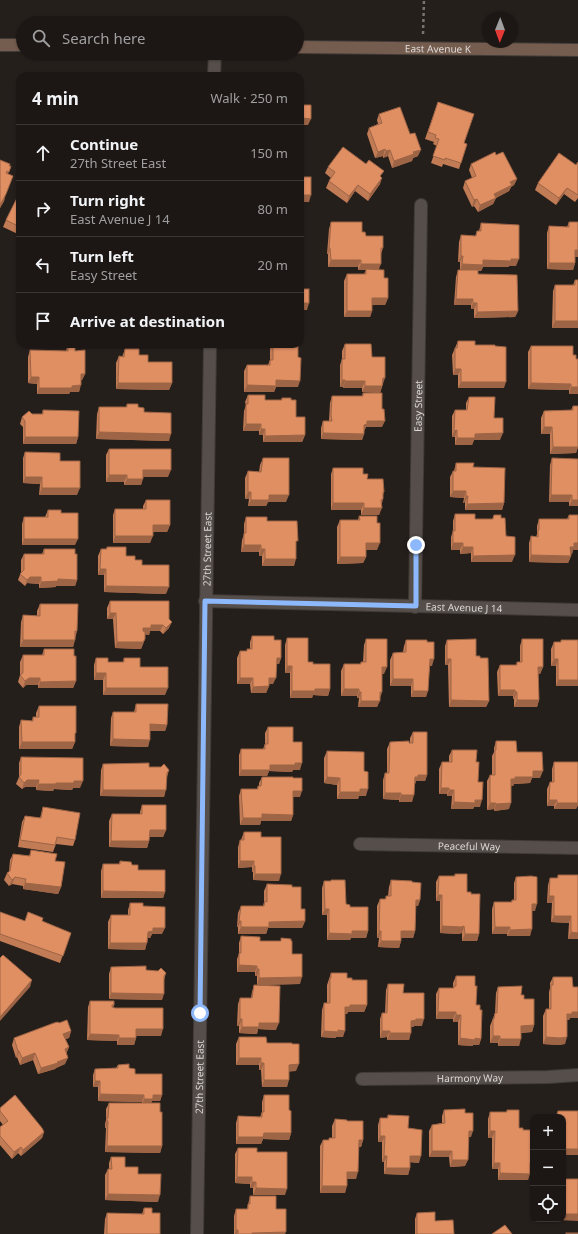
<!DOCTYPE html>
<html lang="en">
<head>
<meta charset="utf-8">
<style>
	body { margin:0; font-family:"Noto Sans",sans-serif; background:#25201e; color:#f1f3f6 }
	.controls { position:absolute; right:12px; bottom:12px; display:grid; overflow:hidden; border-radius:8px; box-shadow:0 1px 3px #0004 }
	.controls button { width:36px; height:36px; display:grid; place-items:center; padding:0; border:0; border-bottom:1px solid #3a3634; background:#1c1715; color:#f1f3f6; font:20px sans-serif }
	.compass { position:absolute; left:482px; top:12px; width:36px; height:36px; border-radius:50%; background:#1c1715; box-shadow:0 1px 3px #0004; rotate:181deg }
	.stop { position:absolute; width:12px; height:12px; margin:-9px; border:3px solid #8db9fc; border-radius:50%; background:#fff }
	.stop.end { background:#8db9fc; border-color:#fff; box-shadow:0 1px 4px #0008 }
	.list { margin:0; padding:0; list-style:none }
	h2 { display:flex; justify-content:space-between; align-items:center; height:52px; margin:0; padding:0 16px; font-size:17px }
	h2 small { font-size:13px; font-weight:400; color:#a09fa0 }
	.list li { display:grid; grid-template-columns:26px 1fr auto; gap:12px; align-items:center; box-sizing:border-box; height:56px; padding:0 16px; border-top:1px solid #3a3634 }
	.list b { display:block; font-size:15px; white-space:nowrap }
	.list p { margin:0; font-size:13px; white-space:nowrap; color:#a09fa0 }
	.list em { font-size:13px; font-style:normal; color:#a09fa0 }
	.icon { flex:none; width:22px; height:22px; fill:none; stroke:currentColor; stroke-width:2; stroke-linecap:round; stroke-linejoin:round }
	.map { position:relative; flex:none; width:578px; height:1234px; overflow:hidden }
	.search { position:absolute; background:#1c1715; box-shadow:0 1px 3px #0004; left:16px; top:16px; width:288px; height:44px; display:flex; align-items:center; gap:10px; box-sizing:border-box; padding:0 14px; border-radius:22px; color:#a09fa0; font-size:15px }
	.panel { position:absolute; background:#1c1715; box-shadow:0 1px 3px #0004; left:16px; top:72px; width:288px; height:276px; border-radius:12px }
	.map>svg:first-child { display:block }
</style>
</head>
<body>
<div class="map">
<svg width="578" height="1234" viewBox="0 0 578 1234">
	<rect width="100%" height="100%" fill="#251f1c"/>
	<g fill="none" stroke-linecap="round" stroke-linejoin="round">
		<defs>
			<g id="street">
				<polyline points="214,76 215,53"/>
				<path id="s1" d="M205 601 578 610"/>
				<path id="s2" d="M415 607 421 205"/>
				<path id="s3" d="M360 844 578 848"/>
				<path id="s4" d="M362 1079 548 1077 578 1075"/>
				<path id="s5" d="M197 1234 210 344"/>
			</g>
			<g id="secondary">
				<polyline points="0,45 23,45"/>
				<path id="s6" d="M297 47 578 50"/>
			</g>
		</defs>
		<use href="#street" stroke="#403b38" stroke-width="14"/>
		<use href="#secondary" stroke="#403b38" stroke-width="14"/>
		<polyline stroke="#787371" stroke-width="2.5" stroke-dasharray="3 3" stroke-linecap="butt" points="423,34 424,0"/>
		<use href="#street" stroke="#554e4a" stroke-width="12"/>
		<use href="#secondary" stroke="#745c4e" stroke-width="12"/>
	</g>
	<g fill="#c17b55">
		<polygon points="438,102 464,143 467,144 459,169 443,164 442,167 431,163 437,146 433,144 434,142 425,139"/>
		<polygon points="20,113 20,140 18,140 17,119"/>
		<polygon points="379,114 418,156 413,158 412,161 392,168 388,156 383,158 383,156 375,158 367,134 369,128 378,124 377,120"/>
		<polygon points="496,155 517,179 514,185 511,187 509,191 496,198 493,204 478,212 474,206 472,207 463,188 465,181 472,178 469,170 471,164"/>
		<polygon points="0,160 9,166 11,166 8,174 4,201 0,208"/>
		<polygon points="578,162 578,198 575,202 564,194 556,205 535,190 538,183 576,165"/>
		<polygon points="328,167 381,177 380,184 368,201 355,191 347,203 326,188 329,181 331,178 325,173"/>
		<polygon points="20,192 20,235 3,227 6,220"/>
		<polygon points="331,222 362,232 366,236 383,248 381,254 379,270 384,278 388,298 385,305 372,305 372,311 370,317 344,317 344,281 347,274 364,274 366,270 358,270 358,267 328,267 328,254 327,254 329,229"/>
		<polygon points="569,222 575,257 575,263 573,270 547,269 547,233 549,226 567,227"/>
		<polygon points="481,223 516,266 509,266 509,267 483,267 481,271 478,271 478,274 518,311 515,317 474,318 474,309 471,309 471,305 454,305 456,277 458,270 460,270 460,262 458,262 459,242 461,235 475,236 477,231 479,231"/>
		<polygon points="575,280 578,280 578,328 552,328 553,291 555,285 573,285"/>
		<polygon points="458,341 475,345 504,388 458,388 458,375 453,375 452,355"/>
		<polygon points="68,344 75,351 85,374 82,380 81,380 79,392 70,392 69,394 37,394 37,384 28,383 28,357 30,350 66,351"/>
		<polygon points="272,344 298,344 298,387 276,387 274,392 244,392 244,371 247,365 268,365 270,360 270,349"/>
		<polygon points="345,344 372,357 383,384 380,393 382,427 366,427 364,431 364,434 362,440 321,439 321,428 323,421 329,421 330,403 332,396 362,396 363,393 377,393 362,392 362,388 343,388 343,387 340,387 340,365 342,359 342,351"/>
		<polygon points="531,346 573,355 576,359 578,359 578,394 569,394 569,390 528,389 528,352"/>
		<polygon points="125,349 139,355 148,362 172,383 169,390 116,389 116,363 119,356 122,357"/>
		<polygon points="248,395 265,400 281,400 282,398 291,400 296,417 305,435 302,442 263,442 263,435 259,435 259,431 243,431 244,411 246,405 245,402"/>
		<polygon points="469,397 494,418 500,440 474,440 472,445 455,445 455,437 452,437 452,416 455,410 466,410 466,403"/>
		<polygon points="127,404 138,407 144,412 169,441 96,439 97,414 99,407 126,407"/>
		<polygon points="573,406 578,447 576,453 550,454 550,434 541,434 541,418 544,411 571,410"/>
		<polygon points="43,410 78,437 76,444 23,444 23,427 20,424 22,417 32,414 42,414"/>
		<polygon points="109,449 168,477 143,477 141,485 124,485 124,482 106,482 106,455"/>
		<polygon points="25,452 60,461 77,495 39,495 40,484 23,483 23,458"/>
		<polygon points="263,458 286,502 268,502 266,506 248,506 249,499 245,499 245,478 248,471 259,472 260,465"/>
		<polygon points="552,458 578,506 569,506 569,502 549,502 550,465"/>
		<polygon points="456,463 473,467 504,503 502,510 465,510 465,502 463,503 464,498 450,497 450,477 453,471 454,471"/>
		<polygon points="333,468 363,474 367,479 384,492 383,495 383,499 379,515 361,515 361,510 331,510 331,474"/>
		<polygon points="146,500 170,525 167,532 153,532 150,543 113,543 113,515 115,509 143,509 143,506"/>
		<polygon points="48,510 61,513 75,545 22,545 22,524 24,517 45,517"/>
		<polygon points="455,514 475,519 492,519 494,515 501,518 512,562 471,562 471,553 460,554 460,550 451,550 451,537 453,531 453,521"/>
		<polygon points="569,515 573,550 572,554 571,554 571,556 568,563 529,562 529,543 531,536 536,537 537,534 537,526 539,519 567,519"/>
		<polygon points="359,516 377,550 366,550 366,557 363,563 337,564 337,527 340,520 358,520"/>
		<polygon points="246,517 267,521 296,544 294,566 262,566 262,556 259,556 259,552 241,552 242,540 244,534 244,524"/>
		<polygon points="107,547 135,560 142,565 166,594 104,592 104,575 98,575 98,556 101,549 106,549"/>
		<polygon points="44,549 77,580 75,586 56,586 56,587 39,588 39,584 27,583 25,586 18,580 21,572 21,560 24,554 42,554"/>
		<polygon points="110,601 169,619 169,628 163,634 160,631 150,631 149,635 145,634 145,639 141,649 115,648 113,619 107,619 107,608"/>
		<polygon points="40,604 77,631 73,647 20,647 21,622 23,615 37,616 37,611"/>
		<polygon points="252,636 274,640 281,658 279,664 276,664 273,684 269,684 269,686 266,693 251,693 250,684 237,684 237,658 240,651 247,651 247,649 250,649 250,642"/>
		<polygon points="287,638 308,662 313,664 330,689 328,696 313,695 312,698 290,698 290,673 285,673 285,645"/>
		<polygon points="366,639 384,674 382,674 382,692 377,707 358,707 359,698 357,698 357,696 341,696 341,671 344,664 360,664 361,662 363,662 364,645"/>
		<polygon points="522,639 543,667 540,674 538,674 539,700 537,707 514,707 514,699 513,699 513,696 498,696 497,672 500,665 516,665 517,662 520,662 520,646"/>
		<polygon points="406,640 427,642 432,666 430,666 426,697 411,697 411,686 390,686 390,660 393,653 403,652 404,646"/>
		<polygon points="447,640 476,656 489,701 486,707 449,707 448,665 445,665 445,646"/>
		<polygon points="561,640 578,640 578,686 556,686 556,666 551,666 551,649 554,642 561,642"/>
		<polygon points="44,649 74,656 76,681 73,688 38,688 38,685 26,685 23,688 18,682 20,675 20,662 23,655 42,655"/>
		<polygon points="96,658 108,662 123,662 124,658 140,667 165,695 103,695 103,680 94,680 94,665"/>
		<polygon points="136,704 167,725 165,731 150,731 148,747 110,746 111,718 113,712 134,712"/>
		<polygon points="39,706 75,736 75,742 72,749 19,749 19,727 21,720 32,721 33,717 36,717 36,713"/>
		<polygon points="268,727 293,742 300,770 293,770 292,772 269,771 267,776 239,776 239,755 241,749 263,749 265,744 265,733"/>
		<polygon points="413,732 427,775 425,781 416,781 415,784 414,784 412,802 399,802 399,800 383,799 383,780 385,773 387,773 387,749 390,742 410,743 410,738"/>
		<polygon points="496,741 517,752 540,778 532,778 530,783 514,784 513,786 511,786 509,809 494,811 494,809 487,810 487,781 490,775 492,775 492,756 494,752 494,748"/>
		<polygon points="452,750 476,762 480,807 474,807 473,809 451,809 452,796 447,796 447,794 439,794 439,769 442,762 449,762 449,756"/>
		<polygon points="327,751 364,771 366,796 359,796 358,799 337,799 337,785 324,783 324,758"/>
		<polygon points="21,757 80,788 73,788 72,790 54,789 53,791 36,790 36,787 25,787 22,789 16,784 19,777 19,763"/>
		<polygon points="554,762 578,762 578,805 576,809 554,809 554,806 547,806 547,789 550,782 552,782 552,769"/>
		<polygon points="103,764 149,767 169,770 167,777 164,797 100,796 101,770"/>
		<polygon points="262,777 293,778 300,797 293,797 293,815 291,821 261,821 260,825 240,825 239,796 241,789 257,789 258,786 259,786 259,783"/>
		<polygon points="142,805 166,830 163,837 149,837 149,841 147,848 109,847 109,821 112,814 140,814 140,812"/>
		<polygon points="43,807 75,840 73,846 56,844 53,852 18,847 22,822 25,816 40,818"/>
		<polygon points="244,832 261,837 279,881 253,880 253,872 252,872 252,867 238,868 238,847 240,840 241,840"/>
		<polygon points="31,850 55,861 61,887 58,894 23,889 23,886 12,884 9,886 4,880 7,873 9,872 10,860 13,854 29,856"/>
		<polygon points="120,861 132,865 165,892 163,898 101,898 101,871 103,864 119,864"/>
		<polygon points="455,874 467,892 471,894 479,934 477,941 462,941 462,933 458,934 440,933 440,901 436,901 436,882 439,876 454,876"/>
		<polygon points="558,875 578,889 578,939 568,939 569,923 551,922 552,903 547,903 548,885 550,878 557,878"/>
		<polygon points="516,877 535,911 532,911 530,936 507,936 507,934 492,934 492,909 494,902 511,902 512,900 514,900 514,883"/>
		<polygon points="331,880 346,904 350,907 368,931 366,938 351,938 350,940 327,940 327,915 322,915 322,888 324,881 331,881"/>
		<polygon points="391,880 412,882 420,900 418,906 416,906 415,931 413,938 401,938 401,941 399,948 378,947 379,938 377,938 377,906 380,899 385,899 386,896 388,896 389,887"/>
		<polygon points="267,884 292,887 301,909 305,921 302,928 268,928 266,934 238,934 238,927 237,927 238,913 241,906 263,906 264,902 264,891"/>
		<polygon points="130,903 143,906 162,934 152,934 150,938 147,938 145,950 108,949 108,922 111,915 128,915 128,910"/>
		<polygon points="0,912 25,921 42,921 71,933 60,963 0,941"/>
		<polygon points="241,936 260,941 281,941 281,938 292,954 300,984 257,985 257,976 255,976 255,972 237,972 237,959 239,954 239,943"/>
		<polygon points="111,967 146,970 166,973 164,980 162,1000 109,999 109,974"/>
		<polygon points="331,973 347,978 352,980 367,1005 364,1012 348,1012 347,1014 345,1014 343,1037 336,1037 336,1038 321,1037 322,1010 324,1003 327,1003 327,985"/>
		<polygon points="456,976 475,986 476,1005 481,1039 479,1045 473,1045 473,1046 458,1045 458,1022 453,1022 453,1019 436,1019 436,994 439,988 453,988 453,983"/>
		<polygon points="553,977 573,987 578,987 578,1018 570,1018 569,1020 567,1020 565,1044 558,1045 543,1044 543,1016 546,1009 549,1009 549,992 550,988 550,983"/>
		<polygon points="388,984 403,993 422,1026 414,1026 414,1027 411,1027 409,1040 387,1040 387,1037 380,1038 380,1019 382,1013 385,1013 386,990"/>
		<polygon points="254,985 276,1030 258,1029 257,1034 239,1033 239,1026 237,1026 238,1004 240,998 251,998 252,992"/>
		<polygon points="498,987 521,995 524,999 534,1025 532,1032 521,1033 519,1046 498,1046 498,1043 490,1043 490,1026 495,1013 496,993"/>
		<polygon points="90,1001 114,1005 113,1008 161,1036 136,1036 136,1038 134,1045 117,1045 117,1041 87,1040 88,1007"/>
		<polygon points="59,1023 71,1031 69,1038 65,1039 69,1047 66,1054 65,1064 56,1068 55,1069 38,1074 33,1060 20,1065 17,1057 16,1058 12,1045 14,1038"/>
		<polygon points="239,1037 267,1043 296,1071 289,1071 287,1087 262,1087 261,1070 259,1070 259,1065 236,1065 236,1044"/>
		<polygon points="118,1065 129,1068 162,1095 160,1101 152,1101 151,1103 160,1112 162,1146 160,1153 105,1152 106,1128 105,1128 105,1124 106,1120 106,1109 109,1103 142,1103 142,1102 98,1101 98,1087 93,1087 93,1075 95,1069 116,1068"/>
		<polygon points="264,1095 289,1110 291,1133 289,1140 263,1139 261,1144 236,1144 236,1123 238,1116 260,1117 262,1112 262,1102"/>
		<polygon points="0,1108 44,1132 42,1138 21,1156 18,1153 12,1159 0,1145 0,1127 3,1125 0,1121"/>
		<polygon points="444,1110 465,1113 471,1137 468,1137 465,1166 450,1167 449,1157 429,1157 429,1131 432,1125 442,1123 442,1116"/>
		<polygon points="507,1110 519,1128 523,1130 532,1163 530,1167 528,1180 498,1180 498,1169 492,1169 492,1138 488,1138 488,1119 490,1112 506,1112"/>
		<polygon points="558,1111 578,1111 578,1160 578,1155 563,1155 563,1117 555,1117"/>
		<polygon points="388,1115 408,1128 419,1163 410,1162 410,1168 408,1175 384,1174 384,1162 382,1162 382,1142 378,1142 378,1125 380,1118 387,1118"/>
		<polygon points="335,1119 347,1121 363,1140 361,1147 359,1147 356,1179 347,1179 345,1193 320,1193 320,1146 323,1140 329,1140 329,1138 332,1138 332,1126"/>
		<polygon points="238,1148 257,1152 285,1195 253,1195 253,1188 250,1188 250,1184 235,1183 235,1154"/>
		<polygon points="111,1157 125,1167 138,1174 158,1202 105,1200 105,1175 108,1169 109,1169 109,1163"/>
		<polygon points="250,1196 276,1209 285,1234 234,1234 234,1216 236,1209 247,1209"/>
		<polygon points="144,1208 152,1213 160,1234 104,1234 105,1219 107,1213 142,1214"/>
		<polygon points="417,1213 435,1221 454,1234 415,1234 415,1219"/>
	</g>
	<g fill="#9d6445">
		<polygon points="302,118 311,119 308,125 300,125"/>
		<polygon points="20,134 20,140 18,140"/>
		<polygon points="300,142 302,142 300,148"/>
		<polygon points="385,149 383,156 375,158 378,152"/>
		<polygon points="390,150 388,156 383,158 386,151"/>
		<polygon points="421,150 418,156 413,158 412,161 392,168 394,161 413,152"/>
		<polygon points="382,178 380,184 368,201 370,194"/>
		<polygon points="517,179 514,185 511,187 509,191 496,198 493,204 478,212 480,205 494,194 510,182"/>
		<polygon points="358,185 355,191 347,203 349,196"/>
		<polygon points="567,188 564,194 556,205 559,198"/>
		<polygon points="6,194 4,201 0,208 0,205"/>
		<polygon points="300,195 311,195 309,202 300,202"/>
		<polygon points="477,199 474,206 472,207 474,200"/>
		<polygon points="329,248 330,248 328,254 327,254"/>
		<polygon points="575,250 578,250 578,257 573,257"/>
		<polygon points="461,256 463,256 460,262 458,262"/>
		<polygon points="511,259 519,259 516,266 509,266 509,267 483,267 481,271 460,271 462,264 483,260"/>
		<polygon points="331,260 361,260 358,267 328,267"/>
		<polygon points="549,263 575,263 573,270 547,269"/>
		<polygon points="361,264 381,264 378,270 358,270"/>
		<polygon points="372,298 388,298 385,305 370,305"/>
		<polygon points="456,299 473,299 471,305 454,305"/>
		<polygon points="300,303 309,303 307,310 300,310"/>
		<polygon points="473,303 477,303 474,309 471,309"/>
		<polygon points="347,311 372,311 370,317 344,317"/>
		<polygon points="518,311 515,317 474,318 477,312"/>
		<polygon points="555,321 578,321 578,328 552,328"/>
		<polygon points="455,369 461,369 458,375 453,375"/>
		<polygon points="81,374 85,374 82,380 79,380"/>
		<polygon points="31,377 39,377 37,384 28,383"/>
		<polygon points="383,378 385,378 383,384"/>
		<polygon points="276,380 300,381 298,387 276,387 274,392 244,392 247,385"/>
		<polygon points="342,380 345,380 343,387 340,387"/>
		<polygon points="345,381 365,381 362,388 343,388"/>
		<polygon points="461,382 506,382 504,388 458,388"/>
		<polygon points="118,383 172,383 169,390 116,389"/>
		<polygon points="531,383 571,384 569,390 528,389"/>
		<polygon points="81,385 79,392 70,392 69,394 37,394 39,388"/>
		<polygon points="365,386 382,386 380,393 362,392"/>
		<polygon points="571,387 578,387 578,394 569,394"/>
		<polygon points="367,421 385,421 382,427 366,427 364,431 361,431 364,425"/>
		<polygon points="246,424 261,424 259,431 243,431"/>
		<polygon points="544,427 552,427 550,434 541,434"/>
		<polygon points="261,429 265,429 263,435 259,435"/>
		<polygon points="457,430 455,437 452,437 454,431"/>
		<polygon points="99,432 171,434 169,441 96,439"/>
		<polygon points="323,433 364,434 362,440 321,439"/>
		<polygon points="503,433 500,440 474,440 472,445 455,445 457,438 475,434"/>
		<polygon points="305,435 302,442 263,442 265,436"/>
		<polygon points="25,437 78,437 76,444 23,444"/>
		<polygon points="553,447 578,447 576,453 550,454"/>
		<polygon points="143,470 171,470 168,477 141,477"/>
		<polygon points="109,475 127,475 124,482 106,482"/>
		<polygon points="25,477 42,477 40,484 23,483"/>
		<polygon points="127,479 143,479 141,485 124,485"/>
		<polygon points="42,488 80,488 77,495 39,495"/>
		<polygon points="453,491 466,491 464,498 450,497"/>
		<polygon points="248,492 251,492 249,499 245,499"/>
		<polygon points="269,495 289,495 286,502 268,502 266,506 248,506 251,500"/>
		<polygon points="551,495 572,495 569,502 549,502"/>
		<polygon points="466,496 468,496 465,502 463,503"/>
		<polygon points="572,500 578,500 578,506 569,506"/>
		<polygon points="333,503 364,503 361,510 331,510"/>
		<polygon points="504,503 502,510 465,510 467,504"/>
		<polygon points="364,508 382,508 379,515 361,515"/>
		<polygon points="153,525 170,525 167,532 150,532"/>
		<polygon points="115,536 153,536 150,543 113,543"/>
		<polygon points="24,539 78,539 75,545 22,545"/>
		<polygon points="366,543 380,543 377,550 363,550"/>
		<polygon points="453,543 463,543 460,550 451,550"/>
		<polygon points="574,543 578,543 578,550 573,550 572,554 568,554 570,547"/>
		<polygon points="244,545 261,545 259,552 241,552"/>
		<polygon points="463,547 473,547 471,553 460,554"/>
		<polygon points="261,549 265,549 262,556 259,556"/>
		<polygon points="515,555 512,562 471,562 473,556"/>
		<polygon points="531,555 571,556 568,563 529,562"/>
		<polygon points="340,557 366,557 363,563 337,564"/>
		<polygon points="265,559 296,559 294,566 262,566"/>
		<polygon points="100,569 106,569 104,575 98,575"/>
		<polygon points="30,577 41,577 39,584 27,583 25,586 27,580"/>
		<polygon points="58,579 77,580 75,586 56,586 56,587 39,588 41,582"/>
		<polygon points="106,586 169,587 166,594 104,592"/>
		<polygon points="110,613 116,613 113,619 107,619"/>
		<polygon points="172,622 169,628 163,634 166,628"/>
		<polygon points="151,625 163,625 160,631 150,631 149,635 140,634 143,628"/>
		<polygon points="145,639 141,649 115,648 117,642"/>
		<polygon points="23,640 75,640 73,647 20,647"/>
		<polygon points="277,658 281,658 279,664 274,664"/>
		<polygon points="430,659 434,659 432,666 427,666"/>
		<polygon points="447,659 451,659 448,665 445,665"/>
		<polygon points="554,659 558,659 556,666 551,666"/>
		<polygon points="287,666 292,666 290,673 285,673"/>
		<polygon points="382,667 387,667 384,674 379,673"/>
		<polygon points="538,667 543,667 540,674 535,674"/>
		<polygon points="96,673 106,673 103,680 94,680"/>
		<polygon points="29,678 40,678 38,685 26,685 23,688 25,681"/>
		<polygon points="240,678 253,678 250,684 237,684"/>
		<polygon points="269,678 276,678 273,684 266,684"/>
		<polygon points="393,679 413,679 411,686 390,686"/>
		<polygon points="558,680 578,680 578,686 556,686"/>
		<polygon points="76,681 73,688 38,688 40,682"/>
		<polygon points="269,686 266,693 251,693 253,687"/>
		<polygon points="106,688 168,688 165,695 103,695"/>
		<polygon points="315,689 330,689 328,696 313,695 312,698 290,698 292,691"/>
		<polygon points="344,689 359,689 357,696 341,696"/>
		<polygon points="500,690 515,690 513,696 498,696"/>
		<polygon points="413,691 428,691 426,697 411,697"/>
		<polygon points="359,692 361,692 359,698 357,698"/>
		<polygon points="515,692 517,692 514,699 513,699"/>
		<polygon points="451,700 489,701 486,707 449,707"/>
		<polygon points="517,700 539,700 537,707 514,707"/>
		<polygon points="361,701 380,701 377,707 358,707"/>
		<polygon points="150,724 167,725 165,731 148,731"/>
		<polygon points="113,739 150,740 148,747 110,746"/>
		<polygon points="22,742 75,742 72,749 19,749"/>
		<polygon points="302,763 300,770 293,770 292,772 269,771 267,776 239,776 241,770 270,765"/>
		<polygon points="533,771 543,771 540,778 532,778 530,783 514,784 513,786 509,786 511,779"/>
		<polygon points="418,775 427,775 425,781 416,781 415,784 412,784 415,777"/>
		<polygon points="327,777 340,778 337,785 324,783"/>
		<polygon points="27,780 39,780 36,787 25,787 22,789 24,783"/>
		<polygon points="74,781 83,781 80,788 73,788 72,790 54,789 53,791 36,790 38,784"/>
		<polygon points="441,788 449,788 447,794 439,794"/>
		<polygon points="360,789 368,789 366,796 359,796 358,799 337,799 340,792"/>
		<polygon points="103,790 166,790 164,797 100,796"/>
		<polygon points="449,790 454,790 452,796 447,796"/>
		<polygon points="293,791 302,791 300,797 291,797"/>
		<polygon points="385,793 401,793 399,800 383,799"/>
		<polygon points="401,795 414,795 412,802 399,802"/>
		<polygon points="475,800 482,800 480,807 474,807 473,809 451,809 454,802"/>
		<polygon points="549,800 557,800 554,806 547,806"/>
		<polygon points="490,803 496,803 494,809 487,810"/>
		<polygon points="511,803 509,809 494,811 496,804"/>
		<polygon points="557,803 578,803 578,805 576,809 554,809"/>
		<polygon points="262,814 293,815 291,821 261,821 260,825 240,825 243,818"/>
		<polygon points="150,830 166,830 163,837 147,837"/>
		<polygon points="111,841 149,841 147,848 109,847"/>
		<polygon points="240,861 254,861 252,867 238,868"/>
		<polygon points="254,866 255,866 253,872 252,872"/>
		<polygon points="255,874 281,874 279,881 253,880"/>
		<polygon points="15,877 12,884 9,886 12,880"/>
		<polygon points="25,883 61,887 58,894 23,889"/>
		<polygon points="103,891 165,892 163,898 101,898"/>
		<polygon points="438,895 442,895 440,901 436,901"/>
		<polygon points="549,896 554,896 552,903 547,903"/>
		<polygon points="416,900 420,900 418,906 413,906"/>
		<polygon points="532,904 537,904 535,911 530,911"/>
		<polygon points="325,909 329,909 327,915 322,915"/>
		<polygon points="554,916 571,916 569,923 551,922"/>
		<polygon points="239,921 241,921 238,927 237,927"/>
		<polygon points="305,921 302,928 268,928 266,934 238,934 241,927 269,922"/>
		<polygon points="442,926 464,926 462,933 458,934 440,933"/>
		<polygon points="495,927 510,927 507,934 492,934"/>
		<polygon points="153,928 165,928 162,934 152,934 150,938 145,938 148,932"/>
		<polygon points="532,929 530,936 507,936 510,930"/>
		<polygon points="352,931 368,931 366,938 351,938 350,940 327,940 329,933"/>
		<polygon points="379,931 381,931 379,938 377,938"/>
		<polygon points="401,931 415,931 413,938 399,938"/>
		<polygon points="571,932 578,933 578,939 568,939"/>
		<polygon points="465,934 479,934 477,941 462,941"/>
		<polygon points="381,941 401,941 399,948 378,947"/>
		<polygon points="110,943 147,943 145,950 108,949"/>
		<polygon points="239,965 257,966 255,972 237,972"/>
		<polygon points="257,969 259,969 257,976 255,976"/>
		<polygon points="302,977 300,984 257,985 259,978"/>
		<polygon points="32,980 30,987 0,1021 0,1017"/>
		<polygon points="111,993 164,994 162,1000 109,999"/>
		<polygon points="350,1005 367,1005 364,1012 348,1012 347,1014 343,1014 345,1007"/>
		<polygon points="438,1012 456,1012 453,1019 436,1019"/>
		<polygon points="572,1012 578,1012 578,1018 570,1018 569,1020 565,1020 567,1014"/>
		<polygon points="456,1015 461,1015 458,1022 453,1022"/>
		<polygon points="240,1019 242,1019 239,1026 237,1026"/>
		<polygon points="416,1019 424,1019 422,1026 414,1026 414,1027 409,1027 411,1021"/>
		<polygon points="259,1023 279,1023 276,1030 258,1029 257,1034 239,1033 242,1027"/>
		<polygon points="534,1025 532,1032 519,1033 521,1026"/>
		<polygon points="136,1029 163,1029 161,1036 133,1036"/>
		<polygon points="71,1031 69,1038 61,1041 63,1034"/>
		<polygon points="324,1031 338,1030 345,1031 343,1037 336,1037 336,1038 321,1037"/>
		<polygon points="382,1031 390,1031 387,1037 380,1038"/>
		<polygon points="390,1033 411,1033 409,1040 387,1040"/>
		<polygon points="90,1034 119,1035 117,1041 87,1040"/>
		<polygon points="493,1036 500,1036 498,1043 490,1043"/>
		<polygon points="546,1037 567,1037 565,1044 558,1045 543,1044"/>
		<polygon points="119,1038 136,1038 134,1045 117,1045"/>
		<polygon points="460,1038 481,1039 479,1045 473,1045 473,1046 458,1045"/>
		<polygon points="500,1039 521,1039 519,1046 498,1046"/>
		<polygon points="69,1047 66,1054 65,1049"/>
		<polygon points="18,1051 19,1051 17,1057 16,1058"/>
		<polygon points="35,1053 33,1060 20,1065 22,1058"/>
		<polygon points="68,1058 65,1064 56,1068 55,1069 38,1074 41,1068"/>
		<polygon points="239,1058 261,1058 259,1065 236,1065"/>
		<polygon points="261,1063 264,1063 261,1070 259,1070"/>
		<polygon points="299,1064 296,1071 287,1072 289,1065"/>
		<polygon points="264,1080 289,1080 287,1087 262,1087"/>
		<polygon points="95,1081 100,1081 98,1087 93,1087"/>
		<polygon points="100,1094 144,1095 142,1102 98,1101"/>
		<polygon points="153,1095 162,1095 160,1101 152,1101 150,1105 142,1105 144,1099"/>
		<polygon points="107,1121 108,1121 106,1128 105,1128"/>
		<polygon points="469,1131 473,1131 471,1137 466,1137"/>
		<polygon points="490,1131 495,1131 492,1138 488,1138"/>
		<polygon points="44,1132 42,1138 21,1156 23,1150"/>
		<polygon points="264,1133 291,1133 289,1140 263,1139 261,1144 236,1144 238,1137"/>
		<polygon points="380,1136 385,1136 382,1142 378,1142"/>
		<polygon points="359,1140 363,1140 361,1147 356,1147"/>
		<polygon points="107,1146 162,1146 160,1153 105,1152"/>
		<polygon points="21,1147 18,1153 12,1159 14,1152"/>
		<rect x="563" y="1149" width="15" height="6"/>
		<polygon points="432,1151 452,1151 449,1157 429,1157"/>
		<polygon points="384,1156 387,1156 384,1162 382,1162"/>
		<polygon points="410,1156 421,1156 419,1163 408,1162"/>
		<polygon points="452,1160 468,1160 465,1166 450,1167"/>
		<polygon points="494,1163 500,1163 498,1169 492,1169"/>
		<polygon points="386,1168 410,1168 408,1175 384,1174"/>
		<polygon points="347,1172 358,1172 356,1179 345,1179"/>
		<polygon points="500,1173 530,1174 528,1180 498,1180"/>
		<polygon points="237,1177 252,1177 250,1184 235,1183"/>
		<polygon points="252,1182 256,1182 253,1188 250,1188"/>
		<polygon points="322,1186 347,1186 345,1193 320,1193"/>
		<polygon points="256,1188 287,1189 285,1195 253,1195"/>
		<polygon points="108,1194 160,1195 158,1202 105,1200"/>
		<polygon points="563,1214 578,1214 578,1221 558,1220 558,1219 563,1219"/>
		<polygon points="236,1230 238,1230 237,1234 235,1234"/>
		<polygon points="286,1232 285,1234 251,1234 252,1233"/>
	</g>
	<g fill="#e08f63" stroke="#9d6445">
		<polygon points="300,102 303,102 303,105 311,105 311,119 302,118 302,142 300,142"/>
		<polygon points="438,102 474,114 464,143 467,144 461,163 445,158 445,160 433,156 439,139 435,138 436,135 428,132"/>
		<polygon points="400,107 410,134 415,133 421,150 413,152 414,154 394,161 390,150 386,151 385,149 378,152 369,128 382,123 379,114"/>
		<polygon points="343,147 366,164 369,160 384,171 380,176 382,178 370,194 358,185 349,196 329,181 335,172 328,167"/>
		<polygon points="495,152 496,155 503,152 517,179 510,182 512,185 494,194 496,198 480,205 477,199 474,200 465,181 476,176 471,164"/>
		<polygon points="559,153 576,165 578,162 578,195 567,188 559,198 538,183"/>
		<polygon points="0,160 10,164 9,166 11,166 9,172 7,171 6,173 13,176 6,194 0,205"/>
		<rect x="300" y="177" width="11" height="18"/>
		<polygon points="20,192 20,227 6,220"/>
		<polygon points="331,222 362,222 362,232 365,232 366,236 383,236 383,248 381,248 381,264 361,264 361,260 331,260 330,248 329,248"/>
		<polygon points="569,222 578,222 578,250 575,250 575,263 549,263 549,226 569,227"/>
		<polygon points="481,223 519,225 519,259 511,259 511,261 483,260 483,265 462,264 463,256 461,256 461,235 476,236 477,231 481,231"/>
		<rect x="300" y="235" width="1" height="24"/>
		<polygon points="366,269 384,270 384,278 388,278 388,298 372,298 372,311 347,311 347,274 366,274"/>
		<polygon points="458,270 478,270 478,274 517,275 518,311 477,312 477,303 473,303 473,299 456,299"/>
		<polygon points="575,280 578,280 578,321 555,321 555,285 575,285"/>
		<rect x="300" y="289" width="9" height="14"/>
		<polygon points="458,341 475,341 475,345 495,345 495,346 506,347 506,382 461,382 461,369 455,369 455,348 457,348"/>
		<polygon points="68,344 75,344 75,351 85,350 85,374 81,374 81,385 72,386 72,388 39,388 39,377 31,377 30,350 68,351"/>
		<polygon points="273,344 298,344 298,357 301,358 300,381 276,380 276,386 247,385 247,365 270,365 270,360 273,360"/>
		<polygon points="345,344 371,344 372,357 385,357 385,378 383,378 382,386 365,386 365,381 345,381 345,380 342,380 342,359 345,359"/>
		<polygon points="531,346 573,346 573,355 576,355 576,359 578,359 578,387 571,387 571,384 531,383"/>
		<polygon points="125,349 139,349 139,355 148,355 148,362 172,362 172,383 118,383 119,356 124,357"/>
		<polygon points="363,393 382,393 382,409 384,409 385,421 367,421 367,424 364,425 364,434 323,433 323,421 332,421 331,415 332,396 363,396"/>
		<polygon points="248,395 265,395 265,400 282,400 282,398 291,398 291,400 296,400 296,417 305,417 305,435 265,436 265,429 261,429 261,424 246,424 246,404 248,404"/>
		<polygon points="469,397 495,397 494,418 503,418 503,433 475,434 475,438 457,438 457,430 454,431 455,410 467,410"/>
		<polygon points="127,404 138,404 138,407 144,408 144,412 171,413 171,434 99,432 99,407 127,407"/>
		<polygon points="573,406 578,406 578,447 553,447 552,427 544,427 544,411 573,410"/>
		<polygon points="43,410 79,411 78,437 25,437 25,421 22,417 29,411 32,414 43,414"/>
		<polygon points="109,449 171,449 171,470 143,470 143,479 127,479 127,475 109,475"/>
		<polygon points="25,452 60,453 60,461 80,461 80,488 42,488 42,477 25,477"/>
		<polygon points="263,458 289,458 289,495 269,495 269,500 251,500 251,492 248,492 248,471 261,472"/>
		<polygon points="552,458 578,459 578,500 572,500 572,495 551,495"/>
		<polygon points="456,463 474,463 473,467 505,468 504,503 467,504 468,496 466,496 466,491 453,491 453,471 456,471"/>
		<polygon points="333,468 363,468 363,474 368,474 367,479 383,479 384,492 383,492 383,499 381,500 382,508 364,508 364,503 333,503"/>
		<polygon points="146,500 170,500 170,525 153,525 153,536 115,536 115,509 146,509"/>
		<polygon points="48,510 61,510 61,513 78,513 78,539 24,539 24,517 48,517"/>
		<polygon points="455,514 475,514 475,519 493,519 494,515 501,515 501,518 505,518 506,536 515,537 515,555 473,556 473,547 463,547 463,543 453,543 453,530 455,531"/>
		<polygon points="569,515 578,515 578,543 574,543 574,547 570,547 571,556 531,555 531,536 538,537 538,530 539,530 539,519 569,519"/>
		<polygon points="359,516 377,516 377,523 380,523 380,543 366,543 366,557 340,557 340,520 360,520"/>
		<polygon points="246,517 267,517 267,521 297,521 298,541 296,541 296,559 265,559 265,549 261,549 261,545 244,545 244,533 246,533"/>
		<polygon points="107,547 126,547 126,556 135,556 135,560 142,560 142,565 169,565 169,587 106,586 106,569 100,569 101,549 107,549"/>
		<polygon points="44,549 75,549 75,554 77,554 77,580 58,579 58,581 41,582 41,577 30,577 27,580 20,574 24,570 24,554 44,554"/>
		<polygon points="110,601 169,601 169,619 172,622 166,628 163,625 151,625 151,628 143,628 143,631 145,632 145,639 143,642 117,642 116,613 110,613"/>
		<polygon points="40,604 78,604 77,631 75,631 75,640 23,640 23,615 40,616"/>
		<polygon points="252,636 274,636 274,640 281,640 281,658 277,658 276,678 269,678 269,686 253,687 253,678 240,678 240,651 247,651 247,649 252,649"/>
		<polygon points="287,638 308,638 308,662 313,662 313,664 330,664 330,689 315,689 315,691 292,691 292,666 287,666"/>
		<polygon points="366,639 387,639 387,667 382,667 382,692 380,692 380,701 361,701 361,692 359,692 359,689 344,689 344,664 361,664 361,662 366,662"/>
		<polygon points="476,639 476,656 480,656 480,658 488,658 489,701 451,700 451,659 447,659 447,640"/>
		<polygon points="522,639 543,639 543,667 538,667 539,700 517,700 517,692 515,692 515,690 500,690 500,665 517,665 517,662 522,662"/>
		<polygon points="406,640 427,640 427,642 434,642 434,659 430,659 428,691 413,691 413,679 393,679 393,653 406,652"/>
		<polygon points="561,640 578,640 578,680 558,680 558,659 554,659 554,642 561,642"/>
		<polygon points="44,649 74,649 74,656 76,656 76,681 40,682 40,678 29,678 25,681 20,675 23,673 23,655 44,655"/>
		<polygon points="96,658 108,658 108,662 124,662 124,658 140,658 140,667 168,667 168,688 106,688 106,673 96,673"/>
		<polygon points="136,704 168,704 167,725 150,724 150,740 113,739 113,712 136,712"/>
		<polygon points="39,706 76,706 76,733 75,733 75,742 22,742 21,720 33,721 33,717 39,717"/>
		<polygon points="268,727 293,727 293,742 302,742 302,763 295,763 295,765 270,765 270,770 241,770 241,749 265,749 265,744 268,744"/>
		<polygon points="413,732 427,732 427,775 418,775 418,777 415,777 414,795 401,795 401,793 385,793 385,773 389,773 390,742 409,741 409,743 413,743"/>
		<polygon points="496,741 516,741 517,752 542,752 543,771 533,771 533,777 515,777 515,779 511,779 511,803 496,804 496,803 490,803 490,775 495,775 495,750 496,750"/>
		<polygon points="452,750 477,750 476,762 479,762 478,782 483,782 482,800 475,800 475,803 454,802 454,790 449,790 449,788 441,788 442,762 452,762"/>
		<polygon points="327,751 364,752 364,771 368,772 368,789 360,789 360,792 340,792 340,778 327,777"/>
		<polygon points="21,757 83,758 83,781 74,781 74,783 56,783 56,784 38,784 39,780 27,780 24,783 19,777 21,774"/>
		<polygon points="554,762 578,762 578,803 557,803 557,800 549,800 550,782 554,782"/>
		<polygon points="149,763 149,767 161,767 164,764 169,770 167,773 166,790 103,790 103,764"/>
		<polygon points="262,777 293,777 293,778 302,778 302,791 293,791 293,815 262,814 262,818 243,818 241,789 258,789 258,786 261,786"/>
		<polygon points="142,805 166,805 166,830 150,830 149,841 111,841 112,814 142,814"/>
		<polygon points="43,807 80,813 75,840 57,837 55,845 20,840 25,816 41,818"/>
		<polygon points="244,832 261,832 261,837 281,837 281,874 255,874 255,866 254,866 254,861 240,861 240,840 244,840"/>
		<polygon points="31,850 57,854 55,861 65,862 61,887 25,883 26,879 15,877 12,880 7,873 10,871 13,854 30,856"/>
		<polygon points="120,861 131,862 132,865 138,865 138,870 165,870 165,892 103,891 103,864 120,864"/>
		<polygon points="455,874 467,874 467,892 471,892 471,894 480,894 479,934 465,934 464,926 461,927 442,926 442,895 438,895 439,876 455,876"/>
		<polygon points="558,875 578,875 578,933 571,932 571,916 554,916 554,896 549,896 550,878 558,878"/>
		<polygon points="531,876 537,877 537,904 532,904 532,929 510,930 510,927 495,927 494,902 512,902 512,900 516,900 516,877"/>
		<polygon points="331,880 345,880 346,904 350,905 350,907 368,907 368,931 352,931 352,934 329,933 329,909 325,909 324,881 331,881"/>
		<polygon points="391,880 412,881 412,882 421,883 420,900 416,900 415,931 401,931 401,941 381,941 381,931 379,931 380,899 386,899 386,896 391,896"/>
		<polygon points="267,884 292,885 292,887 301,887 301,909 305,909 305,921 269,922 269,927 241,927 241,921 239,921 241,906 264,906 265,901 267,902"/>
		<polygon points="130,903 143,903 143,906 165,907 165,928 153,928 153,931 148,932 147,943 110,943 111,915 130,915"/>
		<polygon points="0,912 25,921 28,912 43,918 42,921 71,933 63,956 0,934"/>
		<polygon points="241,936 260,937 260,941 281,941 281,938 291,939 291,941 292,941 292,954 302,954 302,977 259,978 259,969 257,969 257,966 239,965 239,953 241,953"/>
		<polygon points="3,955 32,980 0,1017 0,958"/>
		<polygon points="146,966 146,970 158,971 161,968 166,973 164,976 164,994 111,993 111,967"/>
		<polygon points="331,973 347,973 347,978 352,978 352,980 367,980 367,1005 350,1005 350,1007 345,1007 345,1031 338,1030 338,1032 324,1031 324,1003 330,1003 330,978 331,978"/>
		<polygon points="456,976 475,976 475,986 477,986 476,1005 480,1005 480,1010 482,1010 481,1039 475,1038 475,1040 460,1038 461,1015 456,1015 456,1012 438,1012 439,988 454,988 454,986 456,986"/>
		<polygon points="553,977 572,977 573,987 578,987 578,1012 572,1012 572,1014 567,1014 567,1037 560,1038 546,1037 546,1009 551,1009 551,985 553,985"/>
		<polygon points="388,984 404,984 403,993 424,993 424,1019 416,1019 416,1020 411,1021 411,1033 390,1033 390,1031 382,1031 382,1013 387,1013"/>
		<polygon points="254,985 280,986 279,1023 259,1023 259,1027 242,1027 242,1019 240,1019 240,998 252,998"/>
		<polygon points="522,986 521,995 524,995 524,999 534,999 534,1025 521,1026 521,1039 500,1039 500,1036 493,1036 493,1019 494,1019 495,1013 497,1013 498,987"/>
		<polygon points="90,1001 114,1001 114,1005 112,1005 112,1007 115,1008 163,1008 163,1029 136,1029 136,1038 119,1038 119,1035 90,1034"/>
		<polygon points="67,1020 71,1031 63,1034 69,1047 65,1049 68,1058 57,1062 58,1063 41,1068 35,1053 22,1058 19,1051 18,1051 14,1038 54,1023 58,1022 59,1023"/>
		<polygon points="239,1037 266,1037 267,1043 292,1043 292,1044 299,1044 299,1064 289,1065 289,1080 264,1080 264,1063 261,1063 261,1058 239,1058"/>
		<polygon points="129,1064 129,1068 135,1069 135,1074 162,1074 162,1095 153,1095 153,1099 144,1099 144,1095 100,1094 100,1081 95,1081 95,1069 118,1068 118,1065"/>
		<polygon points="15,1095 42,1128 44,1132 23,1150 21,1147 14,1152 0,1136 0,1127 8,1121 0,1111 0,1108"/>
		<polygon points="264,1095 289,1095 289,1110 291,1111 291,1133 264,1133 263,1137 238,1137 238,1116 262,1117 262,1112 264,1112"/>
		<polygon points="109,1103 160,1103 160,1112 162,1112 162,1146 107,1146 108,1121 107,1121 107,1117 108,1118"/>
		<polygon points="465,1109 465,1113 473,1113 473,1131 469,1131 468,1160 452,1160 452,1151 432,1151 432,1125 445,1123 444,1110"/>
		<polygon points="507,1110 519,1110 519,1128 523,1128 523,1130 532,1130 532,1163 530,1163 530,1174 500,1173 500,1163 494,1163 495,1131 490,1131 490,1112 507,1112"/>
		<polygon points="558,1111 578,1111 578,1149 563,1149 563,1117 557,1117"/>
		<polygon points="388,1115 409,1116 408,1128 422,1130 421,1156 410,1156 410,1168 386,1168 387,1156 384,1156 385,1136 380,1136 380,1118 388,1118"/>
		<polygon points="335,1119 347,1120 347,1121 363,1121 363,1140 359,1140 358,1172 347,1172 347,1186 322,1186 323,1140 329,1140 329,1138 335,1138"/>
		<polygon points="238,1148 257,1148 257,1152 287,1152 287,1189 256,1188 256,1182 252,1182 252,1177 237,1177"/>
		<polygon points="111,1157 125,1157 125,1167 138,1167 138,1174 161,1174 160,1195 108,1194 108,1169 112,1169"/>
		<rect x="563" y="1179" width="15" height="35"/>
		<polygon points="250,1196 276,1196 276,1209 286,1209 286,1232 252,1233 252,1234 238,1234 238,1230 236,1230 236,1209 248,1209 248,1204 250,1204"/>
		<polygon points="144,1208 152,1208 152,1213 160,1213 160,1234 107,1234 107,1213 144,1214"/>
		<polygon points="435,1212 435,1221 453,1220 454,1234 417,1234 417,1213"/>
		<polygon points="505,1225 512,1234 492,1234"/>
		<rect x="566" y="1233" width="12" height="1"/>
	</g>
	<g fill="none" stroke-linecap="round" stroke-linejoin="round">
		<polyline stroke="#8db9fc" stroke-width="5" points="200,1013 205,601 416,606 416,545"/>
	</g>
	<g text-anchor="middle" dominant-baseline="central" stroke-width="4" stroke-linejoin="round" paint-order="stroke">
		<g font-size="10" fill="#ddd9d7" stroke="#0c0908">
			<text stroke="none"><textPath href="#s6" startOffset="141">East Avenue K</textPath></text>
			<text stroke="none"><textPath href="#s2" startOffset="201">Easy Street</textPath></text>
			<text stroke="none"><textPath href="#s5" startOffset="685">27th Street East</textPath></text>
			<text stroke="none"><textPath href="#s1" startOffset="259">East Avenue J 14</textPath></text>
			<text stroke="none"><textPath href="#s3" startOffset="109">Peaceful Way</textPath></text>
			<text stroke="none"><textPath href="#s5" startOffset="157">27th Street East</textPath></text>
			<text stroke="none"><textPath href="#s4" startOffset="108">Harmony Way</textPath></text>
		</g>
	</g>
</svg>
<div class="controls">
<button>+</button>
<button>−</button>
<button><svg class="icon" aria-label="locate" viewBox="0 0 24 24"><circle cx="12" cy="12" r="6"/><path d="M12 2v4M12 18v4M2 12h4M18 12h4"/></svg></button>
</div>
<svg class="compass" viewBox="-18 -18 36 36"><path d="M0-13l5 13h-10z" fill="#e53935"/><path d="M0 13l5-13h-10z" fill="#a09fa0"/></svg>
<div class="stop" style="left:200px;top:1013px"></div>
<div class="stop end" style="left:416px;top:545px"></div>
<div class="search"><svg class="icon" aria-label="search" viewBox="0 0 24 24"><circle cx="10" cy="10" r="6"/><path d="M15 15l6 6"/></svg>Search here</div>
<section class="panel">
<h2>4 min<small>Walk · 250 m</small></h2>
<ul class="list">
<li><svg class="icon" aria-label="ahead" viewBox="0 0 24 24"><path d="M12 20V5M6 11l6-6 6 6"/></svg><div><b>Continue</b><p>27th Street East</p></div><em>150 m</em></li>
<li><svg class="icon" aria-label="right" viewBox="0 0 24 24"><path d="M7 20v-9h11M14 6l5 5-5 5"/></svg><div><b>Turn right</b><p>East Avenue J 14</p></div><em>80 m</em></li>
<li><svg class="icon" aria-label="left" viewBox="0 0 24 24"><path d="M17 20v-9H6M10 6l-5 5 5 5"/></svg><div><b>Turn left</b><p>Easy Street</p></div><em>20 m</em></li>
<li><svg class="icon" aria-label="arrive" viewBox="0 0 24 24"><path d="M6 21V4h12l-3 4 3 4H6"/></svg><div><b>Arrive at destination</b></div></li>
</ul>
</section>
</div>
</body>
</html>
